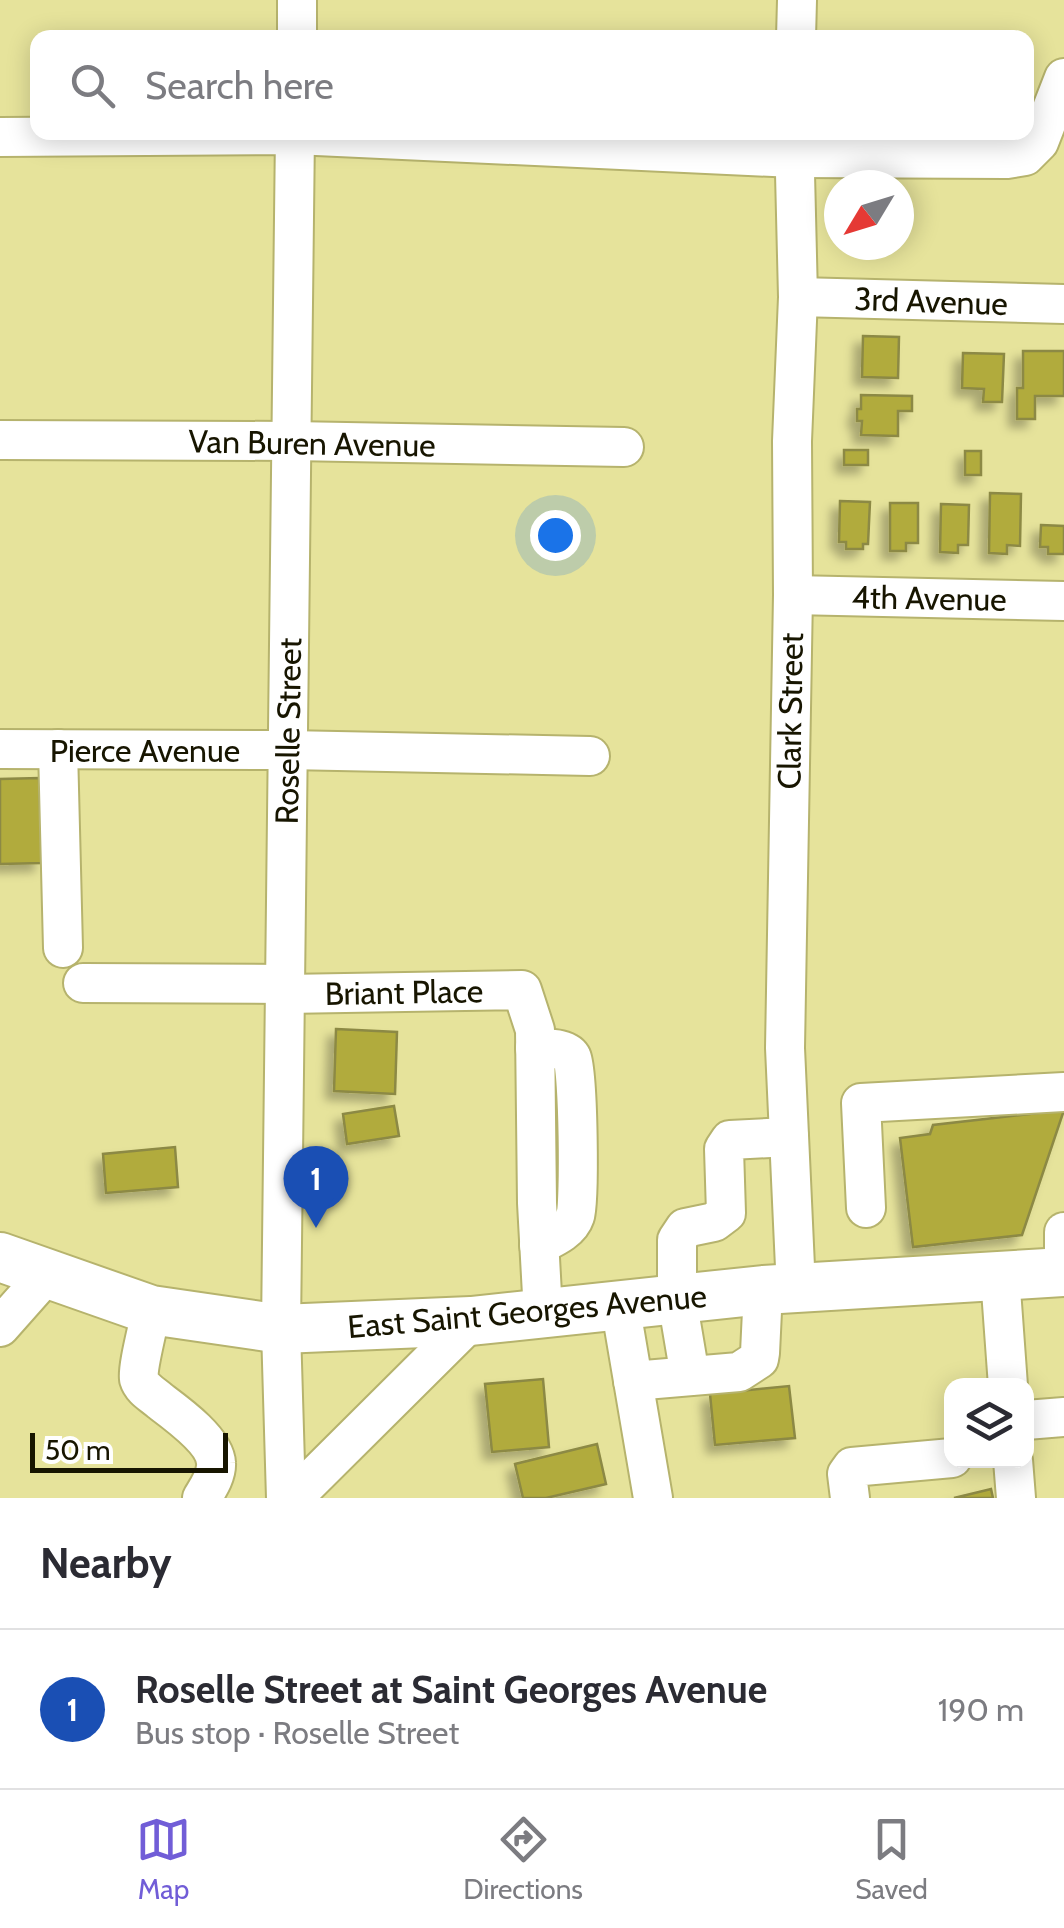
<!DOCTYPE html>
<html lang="en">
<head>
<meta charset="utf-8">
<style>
	body { margin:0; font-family:Cabin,sans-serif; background:#f2f2f3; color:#2b2b33 }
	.controls { position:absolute; right:30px; bottom:30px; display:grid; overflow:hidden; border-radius:20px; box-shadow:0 5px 25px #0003 }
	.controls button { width:90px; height:90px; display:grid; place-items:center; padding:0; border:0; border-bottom:2px solid #e1e1e2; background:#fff; color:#2b2b33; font:50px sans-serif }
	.compass { position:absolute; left:824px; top:170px; width:90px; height:90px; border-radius:50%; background:#fff; box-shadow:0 5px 25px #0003; rotate:232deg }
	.scale { position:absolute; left:30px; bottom:25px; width:198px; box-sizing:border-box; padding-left:10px; border:5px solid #171500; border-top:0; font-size:28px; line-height:35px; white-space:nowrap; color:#171500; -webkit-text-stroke:8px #fff; paint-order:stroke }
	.you { position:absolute; left:555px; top:535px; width:35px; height:35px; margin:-25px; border:8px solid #fff; border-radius:50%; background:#1a73e8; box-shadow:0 0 0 15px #1a73e833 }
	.badge { display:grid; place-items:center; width:65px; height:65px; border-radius:50%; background:#715dd7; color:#fff; font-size:32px; font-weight:700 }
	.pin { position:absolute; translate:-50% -82px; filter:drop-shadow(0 2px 5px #0008) }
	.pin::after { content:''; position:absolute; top:52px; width:35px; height:30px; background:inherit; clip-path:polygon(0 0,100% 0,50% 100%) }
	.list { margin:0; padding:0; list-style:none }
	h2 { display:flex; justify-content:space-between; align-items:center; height:130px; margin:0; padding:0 40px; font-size:42px }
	h2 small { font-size:32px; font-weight:400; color:#7c7c81 }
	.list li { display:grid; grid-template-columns:65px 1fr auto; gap:30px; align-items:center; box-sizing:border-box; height:160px; padding:0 40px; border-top:2px solid #e1e1e2 }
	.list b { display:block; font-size:38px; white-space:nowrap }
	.list p { margin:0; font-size:32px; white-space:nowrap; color:#7c7c81 }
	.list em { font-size:32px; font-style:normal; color:#7c7c81 }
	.icon { flex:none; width:55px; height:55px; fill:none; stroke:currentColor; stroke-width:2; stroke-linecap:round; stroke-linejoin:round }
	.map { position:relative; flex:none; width:1064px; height:1498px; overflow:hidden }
	.search { position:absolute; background:#fff; box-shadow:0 5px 25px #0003; left:30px; right:30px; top:30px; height:110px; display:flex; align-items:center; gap:25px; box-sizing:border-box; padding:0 35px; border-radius:20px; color:#7c7c81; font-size:38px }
	.sheet { height:290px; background:#fff }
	nav { display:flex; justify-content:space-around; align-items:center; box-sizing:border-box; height:140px; border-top:2px solid #e1e1e2; background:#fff; font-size:28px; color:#7c7c81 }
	nav a { display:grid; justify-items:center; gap:5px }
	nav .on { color:#715dd7 }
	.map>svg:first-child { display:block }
</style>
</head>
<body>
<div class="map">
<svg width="1064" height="1498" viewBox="0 0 1064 1498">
	<defs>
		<filter id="shadow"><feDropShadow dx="-8" dy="8" stdDeviation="5" flood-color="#0004"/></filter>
	</defs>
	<rect width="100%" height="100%" fill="#e6e39b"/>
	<g fill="#b1ab3c" stroke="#8c8944" stroke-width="2.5" filter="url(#shadow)">
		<polygon points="863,336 899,337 898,378 862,377"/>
		<polygon points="1023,351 1064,351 1064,396 1035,396 1035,419 1017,419 1017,388 1023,388"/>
		<polygon points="963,353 1004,354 1002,402 983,402 984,389 962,388"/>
		<polygon points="861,395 912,396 912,411 898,411 898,436 861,435 862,421 857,421 857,409 861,409"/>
		<rect x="844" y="450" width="24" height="15"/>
		<rect x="965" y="451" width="16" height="24"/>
		<polygon points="990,493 1021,494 1020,546 1007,545 1007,554 989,553"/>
		<polygon points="840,501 870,502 868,544 863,544 863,549 846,549 846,542 839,542"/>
		<polygon points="890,503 918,503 918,543 906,543 906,551 890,551"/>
		<polygon points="941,504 969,505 968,545 958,545 958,553 940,552"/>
		<polygon points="1041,525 1064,526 1064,554 1048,554 1048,547 1040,547"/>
		<polygon points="39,778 42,863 0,864 0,779"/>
		<polygon points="336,1029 397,1032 395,1094 334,1091"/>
		<polygon points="394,1106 399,1136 347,1144 343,1114"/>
		<polygon points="1064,1110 1022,1235 913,1247 900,1138 930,1134 933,1125"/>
		<polygon points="175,1147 178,1187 106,1193 103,1154"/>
		<polygon points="543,1379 549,1447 492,1452 485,1384"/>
		<polygon points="789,1386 795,1438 715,1445 710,1394"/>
		<polygon points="597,1444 606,1484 546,1498 523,1498 515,1464"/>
		<polygon points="991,1489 993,1498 954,1498"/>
	</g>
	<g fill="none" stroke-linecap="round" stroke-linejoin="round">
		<defs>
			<g id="minor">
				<polyline points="297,38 297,0"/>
				<polyline points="796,38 797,0"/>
				<polyline points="794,132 798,297 792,441 793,595 785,1048 796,1289"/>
				<polyline points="0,137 295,135 794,158 1007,159 1025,156 1039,142 1064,78"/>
				<polyline points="798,297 1064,304"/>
				<polyline points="0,440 292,441 624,447"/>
				<polyline points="793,595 1064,601"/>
				<polyline points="0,749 288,750 590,756"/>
				<polyline points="58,749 63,948"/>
				<polyline points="83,983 285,984"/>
				<polyline points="285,994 522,990 535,1030 537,1203 543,1313"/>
				<path d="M535 1048C546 1049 567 1047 572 1058 578 1069 580 1203 575 1216 570 1231 553 1238 539 1245"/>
				<polyline points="866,1208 861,1103 1064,1092"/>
				<polyline points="1064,1232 1064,1261"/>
				<polyline points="1000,1276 1008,1386"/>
				<polyline points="620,1304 653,1498"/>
				<path d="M151 1310C149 1324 137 1367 139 1379 142 1389 152 1394 160 1401 176 1413 215 1441 216 1463 217 1475 208 1488 202 1498"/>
				<polyline points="0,1327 47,1274"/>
				<polyline points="690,1376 677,1299 677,1240 685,1228 714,1222 726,1213 724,1149 730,1140 789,1137"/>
				<polyline points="633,1381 739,1372 759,1359 760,1353 763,1290"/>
				<polyline points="1026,1420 1064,1417"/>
				<polyline points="1013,1460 1016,1498"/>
				<polyline points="286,1498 281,1329 295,132"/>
				<polyline points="293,1498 471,1321"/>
				<polyline points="850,1498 847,1474 852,1467 952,1458"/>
			</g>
			<polyline id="major" points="0,1257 151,1310 281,1329 471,1321 763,1290 1064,1272"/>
		</defs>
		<use href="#minor" stroke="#b6b36d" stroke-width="42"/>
		<use href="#major" stroke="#b6b36d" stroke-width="52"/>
		<use href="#minor" stroke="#fff" stroke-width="38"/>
		<use href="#major" stroke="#fff" stroke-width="48"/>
	</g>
	<g text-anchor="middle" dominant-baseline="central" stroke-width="8" stroke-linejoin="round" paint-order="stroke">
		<g font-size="32" fill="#171500" stroke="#fff">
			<text transform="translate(931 301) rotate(2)">3rd Avenue</text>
			<text transform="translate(312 443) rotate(1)">Van Buren Avenue</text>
			<text transform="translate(929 598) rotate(1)">4th Avenue</text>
			<text transform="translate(790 711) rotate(-89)">Clark Street</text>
			<text transform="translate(288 731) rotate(-89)">Roselle Street</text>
			<text x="145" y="750">Pierce Avenue</text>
			<text transform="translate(404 992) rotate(-1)">Briant Place</text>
			<text transform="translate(527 1311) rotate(-5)">East Saint Georges Avenue</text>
		</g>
	</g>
</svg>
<div class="controls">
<button><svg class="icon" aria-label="layers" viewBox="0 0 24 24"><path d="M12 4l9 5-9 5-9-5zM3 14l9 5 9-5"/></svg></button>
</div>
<svg class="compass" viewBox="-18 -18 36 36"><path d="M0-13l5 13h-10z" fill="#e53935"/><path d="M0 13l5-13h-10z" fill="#7c7c81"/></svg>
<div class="scale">50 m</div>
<div class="you"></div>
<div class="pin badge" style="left:316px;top:1228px;background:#1a4fb4">1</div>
<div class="search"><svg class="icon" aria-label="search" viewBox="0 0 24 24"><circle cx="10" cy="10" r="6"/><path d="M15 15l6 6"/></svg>Search here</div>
</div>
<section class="sheet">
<h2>Nearby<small></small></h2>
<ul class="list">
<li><span class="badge" style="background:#1a4fb4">1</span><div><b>Roselle Street at Saint Georges Avenue</b><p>Bus stop · Roselle Street</p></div><em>190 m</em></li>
</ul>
</section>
<nav>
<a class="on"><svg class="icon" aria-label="map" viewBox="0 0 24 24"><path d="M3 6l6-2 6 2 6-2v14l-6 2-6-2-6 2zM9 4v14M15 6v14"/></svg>Map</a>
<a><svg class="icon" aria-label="directions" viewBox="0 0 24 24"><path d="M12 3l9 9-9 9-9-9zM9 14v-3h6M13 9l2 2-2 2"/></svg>Directions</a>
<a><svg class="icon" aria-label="saved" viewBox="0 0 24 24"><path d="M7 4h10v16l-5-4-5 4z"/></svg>Saved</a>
</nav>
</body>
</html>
